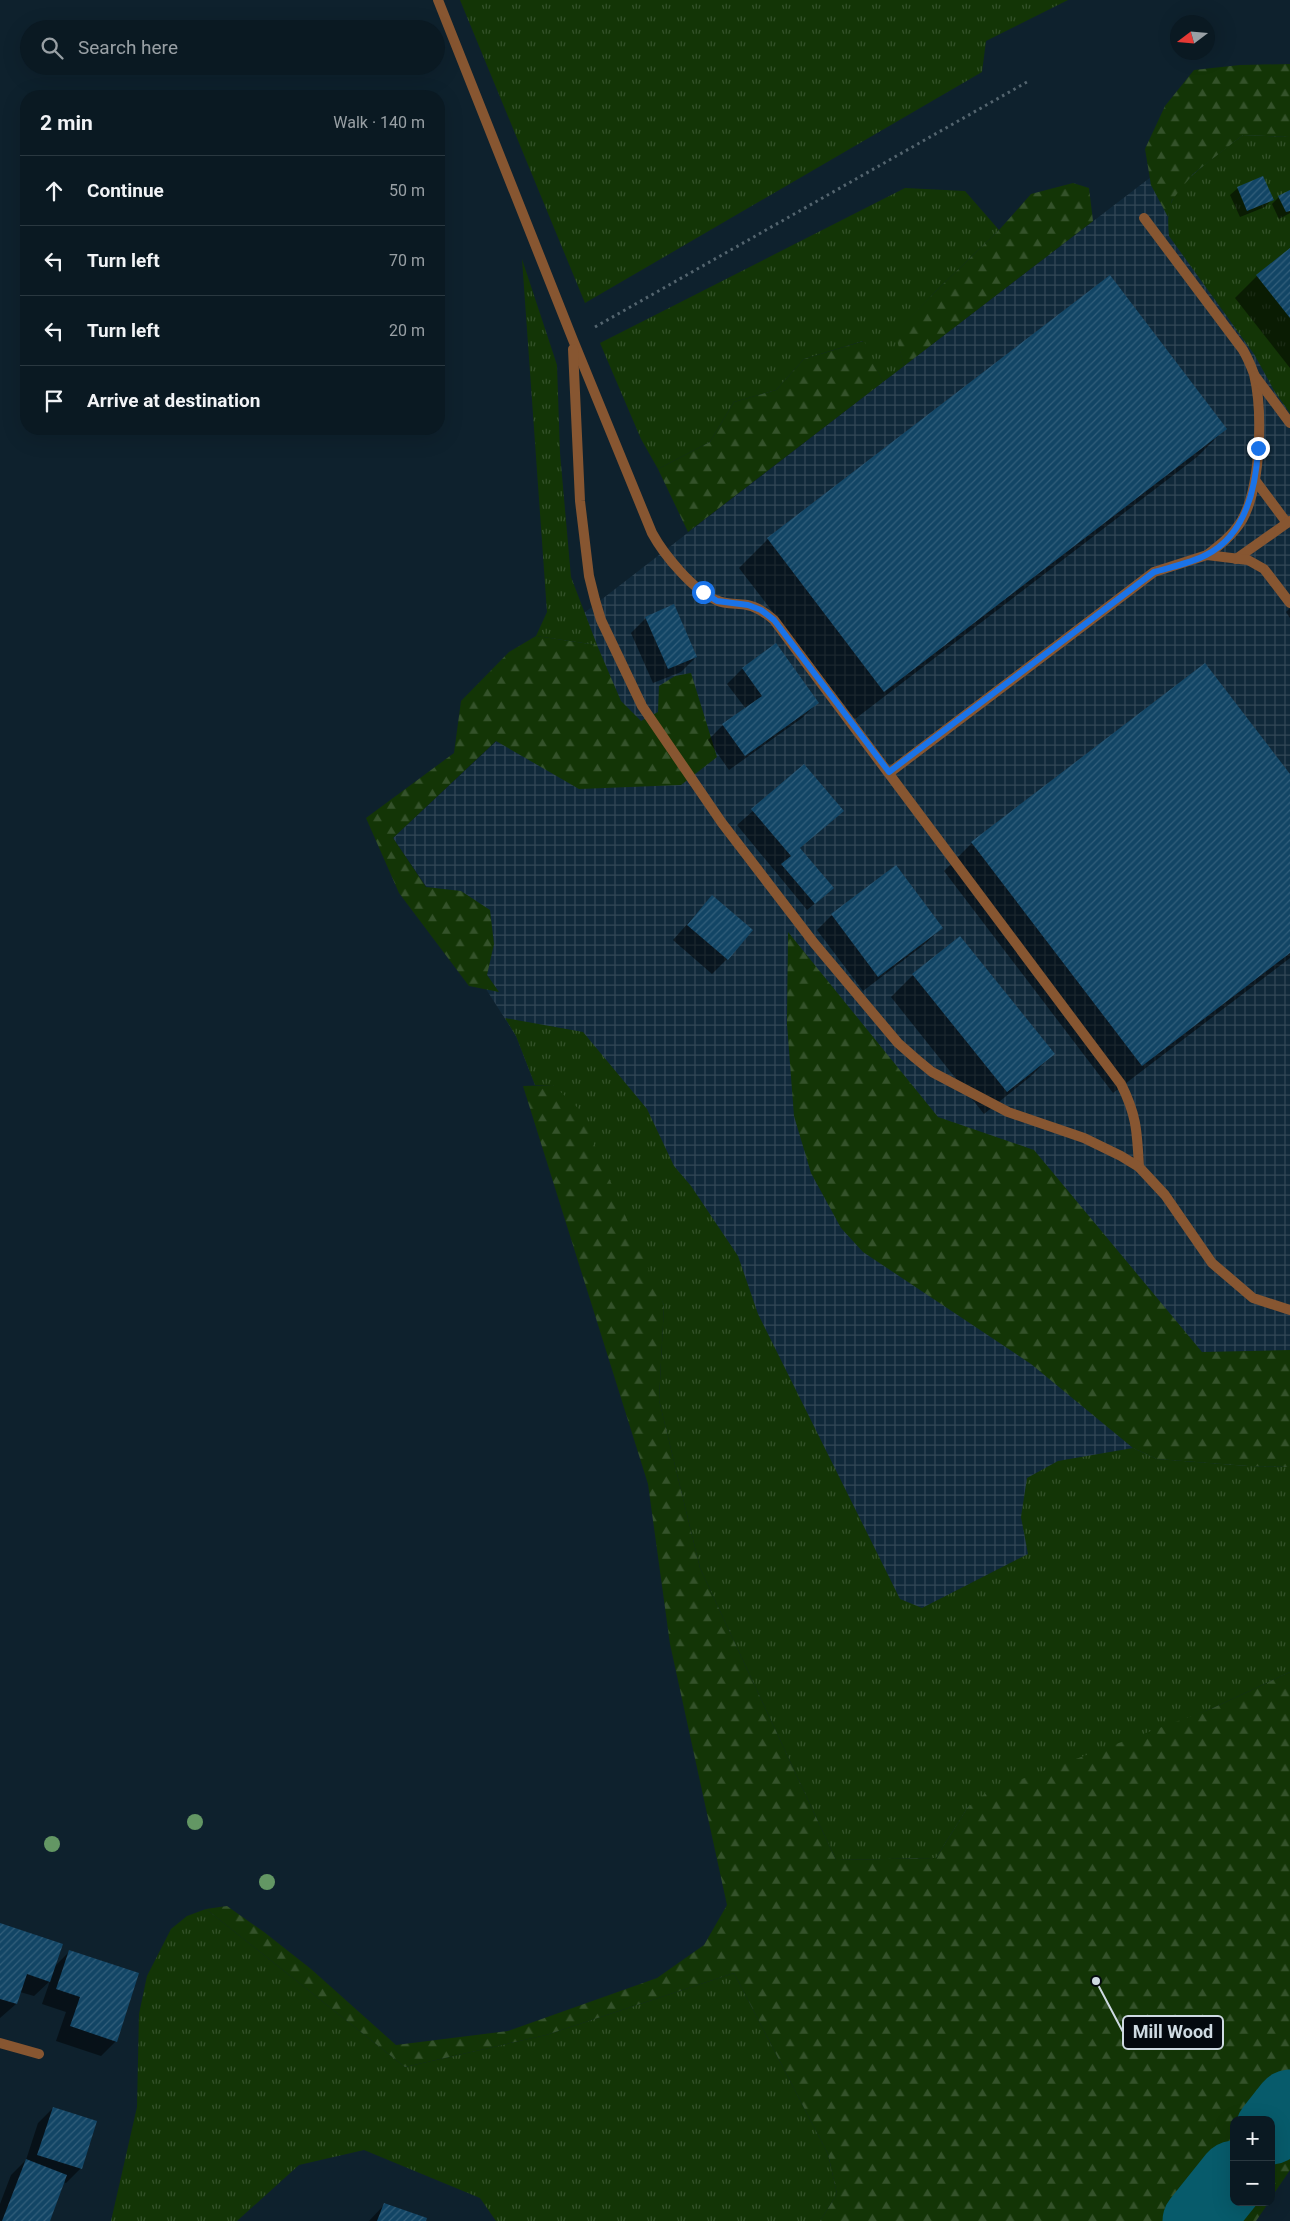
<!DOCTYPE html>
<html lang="en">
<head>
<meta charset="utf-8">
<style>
	body { margin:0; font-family:Roboto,sans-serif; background:#13222a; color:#f1f3f6 }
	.controls { position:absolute; right:15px; bottom:15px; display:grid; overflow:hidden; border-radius:10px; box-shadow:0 5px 20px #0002 }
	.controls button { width:45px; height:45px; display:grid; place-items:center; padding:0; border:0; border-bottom:1px solid #2a3840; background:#0a1922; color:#f1f3f6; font:25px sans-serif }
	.compass { position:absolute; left:1170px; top:15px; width:45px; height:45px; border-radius:50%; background:#0a1922; box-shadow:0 5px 20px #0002; rotate:254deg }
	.stop { position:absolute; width:15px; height:15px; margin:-11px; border:4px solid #1a73e8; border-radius:50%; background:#fff }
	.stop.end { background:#1a73e8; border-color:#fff; box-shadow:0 1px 5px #0008 }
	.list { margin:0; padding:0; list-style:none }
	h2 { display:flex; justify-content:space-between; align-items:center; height:65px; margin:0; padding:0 20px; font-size:21px }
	h2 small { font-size:16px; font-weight:400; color:#99a0a5 }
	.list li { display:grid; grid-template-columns:32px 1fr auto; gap:15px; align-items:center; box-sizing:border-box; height:70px; padding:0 20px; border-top:1px solid #2a3840 }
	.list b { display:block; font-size:19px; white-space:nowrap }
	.list em { font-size:16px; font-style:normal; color:#99a0a5 }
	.icon { flex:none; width:28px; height:28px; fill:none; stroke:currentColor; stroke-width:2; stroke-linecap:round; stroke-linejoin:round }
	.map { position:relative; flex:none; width:1290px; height:2221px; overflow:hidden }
	.search { position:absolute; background:#0a1922; box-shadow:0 5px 20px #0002; left:20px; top:20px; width:425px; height:55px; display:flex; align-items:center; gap:12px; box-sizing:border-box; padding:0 18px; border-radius:28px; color:#99a0a5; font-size:19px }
	.panel { position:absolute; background:#0a1922; box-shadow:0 5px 20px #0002; left:20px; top:90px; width:425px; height:345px; border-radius:20px }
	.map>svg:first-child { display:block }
</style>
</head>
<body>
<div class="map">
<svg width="1290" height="2221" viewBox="0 0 1290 2221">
	<defs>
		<pattern id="industrial-grid" width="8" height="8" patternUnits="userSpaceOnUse" patternTransform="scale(1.25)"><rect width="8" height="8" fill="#10293a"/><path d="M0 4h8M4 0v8" fill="none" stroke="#324756"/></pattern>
		<pattern id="grass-tufts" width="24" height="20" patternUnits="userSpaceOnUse" patternTransform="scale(1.25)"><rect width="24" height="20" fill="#133506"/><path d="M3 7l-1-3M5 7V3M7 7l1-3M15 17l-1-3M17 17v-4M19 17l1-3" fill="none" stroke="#34522a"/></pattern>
		<pattern id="forest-firs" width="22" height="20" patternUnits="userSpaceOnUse" patternTransform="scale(1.25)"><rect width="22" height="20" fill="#133506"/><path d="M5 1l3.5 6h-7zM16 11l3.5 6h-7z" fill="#34522a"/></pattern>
		<pattern id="building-hatch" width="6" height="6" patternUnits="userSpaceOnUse" patternTransform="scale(1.25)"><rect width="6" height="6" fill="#124565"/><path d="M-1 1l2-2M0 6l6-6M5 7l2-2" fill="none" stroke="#335f7b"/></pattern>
	</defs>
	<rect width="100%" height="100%" fill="#0e212d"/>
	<polygon fill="url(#industrial-grid)" points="1228,118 1290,125 1290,1672 968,1807 936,1858 553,1085 535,1085 516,1036 486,989 498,991 393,838 533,707 540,647 883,382"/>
	<g fill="url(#grass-tufts)">
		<polygon points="460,0 1068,0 986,41 982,72 585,303"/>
		<path d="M1243 135 1290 137V413L1275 392 1254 354 1169 236C1168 224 1167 212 1172 201 1180 180 1224 150 1243 135Z"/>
		<polygon points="905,188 965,191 999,230 937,290 896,333 904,366 883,382 863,341 804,359 776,390 734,402 710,442 658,469 641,439 600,343"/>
		<polygon points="522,259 557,365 560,453 571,577 597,645 536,636 547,612"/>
		<polygon points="505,1018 583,1032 647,1109 674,1166 691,1186 738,1256 758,1314 900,1599 922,1608 1028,1554 1021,1517 1027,1478 1058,1461 1133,1448 1157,1459 1248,1466 1290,1467 1290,1672 1213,1708 968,1807 936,1858 836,1860 700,1568 659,1400 664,1305 553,1085 535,1085 516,1036"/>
		<polygon points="206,1909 405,2067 546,2035 734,1973 828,2154 837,2194 820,2221 496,2221 480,2198 364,2150 299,2165 237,2221 111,2221 137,2107 139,2014 147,1976 171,1929 187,1916"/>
	</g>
	<g fill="url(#forest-firs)">
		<polygon points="1290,64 1290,137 1243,135 1193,174 1172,200 1168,217 1151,185 1145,149 1165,106 1194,70 1240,65"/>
		<polygon points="1073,183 1089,188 1093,221 904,366 895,333 937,290 999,230 1031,194"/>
		<polygon points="864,341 883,382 688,532 658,469 710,442 734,402 776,390 804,359"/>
		<polygon points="536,636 597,645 621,701 641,721 658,712 659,686 675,676 691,673 717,757 681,785 579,789 496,741 393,838 426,887 461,891 490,910 494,944 487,975 499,992 469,986 399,893 366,818 454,753 461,701 509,652"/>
		<polygon points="788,932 938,1117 1034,1150 1202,1352 1290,1350 1290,1467 1248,1466 1157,1459 1133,1448 1031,1364 863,1252 841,1228 811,1173 794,1116 787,1024"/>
		<polygon points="553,1085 579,1109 664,1305 659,1400 700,1568 836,1860 936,1858 968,1807 987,1792 1213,1708 1290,1672 1290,2170 1271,2198 1271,2120 1234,2120 1234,2202 1269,2202 1256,2221 820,2221 837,2194 828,2154 734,1973 546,2035 405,2067 206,1909 227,1906 264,1932 311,1969 396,2045 508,2031 657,1978 704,1945 727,1905 670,1644 648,1484 523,1086"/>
	</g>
	<g fill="#0007">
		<polygon points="1238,188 1272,199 1265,207 1240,217 1230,195"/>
		<polygon points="1290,191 1290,213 1279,219 1272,204 1279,197"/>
		<polygon points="1290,249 1290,368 1235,298 1257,276"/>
		<polygon points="1110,277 1225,429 1197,457 855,719 739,568 768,539"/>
		<polygon points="1290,608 1290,618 1286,612"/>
		<polygon points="646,618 696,657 681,672 653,683 631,633"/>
		<polygon points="776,645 817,703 802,718 729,770 708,740 723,725 746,709 727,684 742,669"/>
		<polygon points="804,766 842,811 799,849 825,895 807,910 737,825"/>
		<polygon points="1290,776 1290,958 1113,1093 944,871 972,843"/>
		<polygon points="712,896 727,959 712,974 673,940"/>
		<polygon points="832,915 941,928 926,943 863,991 817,930"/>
		<polygon points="913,975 1053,1054 1031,1076 984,1114 891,997"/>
		<polygon points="0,1924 54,1967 69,1952 116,2041 101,2056 56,2041 66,2012 42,2004 50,1981 34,1996 20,1992 16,2004 0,2018"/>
		<polygon points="53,2108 81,2168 66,2183 63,2182 49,2221 0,2221 0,2204 11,2175 26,2160 38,2123"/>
		<polygon points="385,2204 424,2221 369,2221"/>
	</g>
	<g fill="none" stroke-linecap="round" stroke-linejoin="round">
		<g stroke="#075b6b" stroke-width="71">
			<polyline points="1271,2129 1290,2105"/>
			<polyline points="1198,2221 1234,2176"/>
		</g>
	</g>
	<g fill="url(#building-hatch)">
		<polygon points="1263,176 1274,200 1247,211 1237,187"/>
		<polygon points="1290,190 1290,211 1286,212 1278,196"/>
		<polygon points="1290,248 1290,318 1256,275"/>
		<polygon points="1110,275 1227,429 884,692 767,538"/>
		<polygon points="674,604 697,657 668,669 645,617"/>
		<polygon points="776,643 819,703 745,756 722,724 762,696 742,668"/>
		<polygon points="1205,663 1290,774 1290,953 1142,1066 971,842"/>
		<polygon points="804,764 844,811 800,848 834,888 815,904 781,864 791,856 751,809"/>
		<polygon points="896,865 943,928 878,977 831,914"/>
		<polygon points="712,895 753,930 728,960 687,925"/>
		<polygon points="960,936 1055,1054 1007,1092 912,974"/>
		<polygon points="0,1923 63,1944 50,1982 27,1974 17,2004 0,1999"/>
		<polygon points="69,1950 139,1973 117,2042 70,2026 80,1997 56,1989"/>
		<polygon points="53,2107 97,2121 82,2169 37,2155"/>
		<polygon points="26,2159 67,2175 50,2221 2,2221"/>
		<polygon points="384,2203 427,2218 426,2221 377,2221"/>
	</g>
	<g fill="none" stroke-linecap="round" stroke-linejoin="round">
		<polyline stroke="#54656f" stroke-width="3" stroke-dasharray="2.5 4" stroke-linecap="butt" points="595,327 1027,82"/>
		<g stroke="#875631" stroke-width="10">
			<path d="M438 0 573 340 652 533C664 555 693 590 716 600 726 605 737 603 747 605 758 607 766 613 774 620L1121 1084C1137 1116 1137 1132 1139 1167"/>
			<path d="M1144 218 1243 350C1247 357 1251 366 1254 374 1263 412 1261 486 1242 520 1233 535 1220 545 1207 555"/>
			<polyline points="573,349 580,501 589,576 595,600 601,620 642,706 722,823 814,943 898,1043 915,1058 932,1072 1008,1112 1084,1138 1121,1156 1139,1167 1165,1195 1212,1263 1253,1298 1290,1310"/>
			<polyline points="1255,376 1290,423"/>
			<polyline points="1255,480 1287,523"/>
			<polyline points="1236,559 1290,521"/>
			<polyline points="889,773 1154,572 1207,555 1248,560 1264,569 1290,603"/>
		</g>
		<polyline stroke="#875631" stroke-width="10" points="0,2043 39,2054"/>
	</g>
	<g fill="#639764">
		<circle cx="195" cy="1822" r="8"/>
		<circle cx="52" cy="1844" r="8"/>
		<circle cx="267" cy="1882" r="8"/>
	</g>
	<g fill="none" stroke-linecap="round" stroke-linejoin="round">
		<path stroke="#1a73e8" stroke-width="6" d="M703 592 717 601 748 605 761 610 774 620 889 772 1154 572C1171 567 1191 563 1206 555 1246 535 1256 488 1258 448"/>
	</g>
	<path fill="none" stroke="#cedae2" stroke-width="2" d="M1096 1981L1123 2032"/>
	<circle fill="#cedae2" stroke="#04090f" stroke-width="2" cx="1096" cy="1981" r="5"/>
	<rect fill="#04090f" stroke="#cedae2" stroke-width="2" x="1123" y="2016" width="100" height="33" rx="5"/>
	<g font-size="18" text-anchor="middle" font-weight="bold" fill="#cedae2">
		<text x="1173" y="2038">Mill Wood</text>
	</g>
</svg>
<div class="controls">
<button>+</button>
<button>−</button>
</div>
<svg class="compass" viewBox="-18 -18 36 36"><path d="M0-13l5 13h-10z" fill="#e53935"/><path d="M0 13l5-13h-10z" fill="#99a0a5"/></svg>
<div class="stop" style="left:703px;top:592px"></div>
<div class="stop end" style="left:1258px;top:448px"></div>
<div class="search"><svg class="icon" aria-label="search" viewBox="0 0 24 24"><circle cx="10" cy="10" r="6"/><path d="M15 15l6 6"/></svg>Search here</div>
<section class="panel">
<h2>2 min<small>Walk · 140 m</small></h2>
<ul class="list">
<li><svg class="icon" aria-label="ahead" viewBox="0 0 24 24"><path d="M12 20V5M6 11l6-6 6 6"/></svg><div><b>Continue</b></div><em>50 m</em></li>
<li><svg class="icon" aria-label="left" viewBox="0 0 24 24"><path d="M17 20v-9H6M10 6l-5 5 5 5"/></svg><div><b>Turn left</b></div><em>70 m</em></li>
<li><svg class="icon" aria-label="left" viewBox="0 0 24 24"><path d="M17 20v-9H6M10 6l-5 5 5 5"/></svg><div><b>Turn left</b></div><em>20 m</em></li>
<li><svg class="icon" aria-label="arrive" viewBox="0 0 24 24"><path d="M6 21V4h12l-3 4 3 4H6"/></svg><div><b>Arrive at destination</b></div></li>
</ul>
</section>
</div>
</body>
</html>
